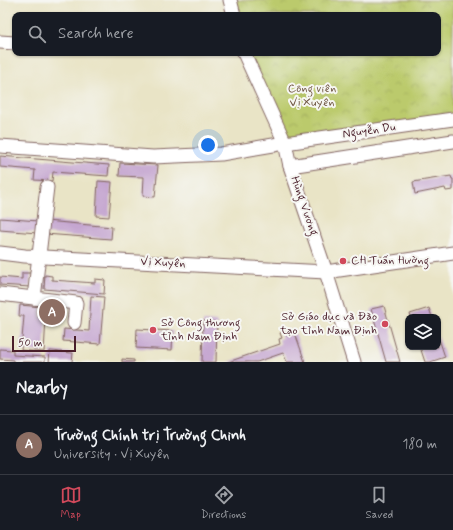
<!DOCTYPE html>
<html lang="en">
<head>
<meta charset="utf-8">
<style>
	body { margin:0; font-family:Mynerve,sans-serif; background:#242831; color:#f1f3f6 }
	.controls { position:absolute; right:12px; bottom:12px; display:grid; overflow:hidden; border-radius:8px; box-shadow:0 1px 3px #0004 }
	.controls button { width:36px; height:36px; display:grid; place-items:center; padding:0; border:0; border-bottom:1px solid #363941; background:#171b24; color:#f1f3f6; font:20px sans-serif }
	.scale { position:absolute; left:12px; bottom:10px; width:64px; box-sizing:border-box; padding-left:4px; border:2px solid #4a1f2b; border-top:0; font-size:11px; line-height:14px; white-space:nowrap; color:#4a1f2b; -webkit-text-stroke:3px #f6f6f2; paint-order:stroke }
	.you { position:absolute; left:208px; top:145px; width:14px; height:14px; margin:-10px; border:3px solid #fff; border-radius:50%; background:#1a73e8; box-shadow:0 0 0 6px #1a73e833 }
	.badge { display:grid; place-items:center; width:26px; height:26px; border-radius:50%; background:#d1495b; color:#fff; font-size:13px; font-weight:700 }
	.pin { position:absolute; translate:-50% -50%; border:2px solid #fff; box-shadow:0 1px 4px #0006 }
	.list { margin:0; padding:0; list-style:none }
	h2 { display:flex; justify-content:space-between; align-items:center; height:52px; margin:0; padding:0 16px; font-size:17px }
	h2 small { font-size:13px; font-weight:400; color:#9ea1a6 }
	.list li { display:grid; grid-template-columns:26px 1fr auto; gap:12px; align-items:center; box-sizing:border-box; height:60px; padding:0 16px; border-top:1px solid #363941 }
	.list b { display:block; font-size:15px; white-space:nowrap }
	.list p { margin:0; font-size:13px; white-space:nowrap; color:#9ea1a6 }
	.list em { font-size:13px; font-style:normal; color:#9ea1a6 }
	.icon { flex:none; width:22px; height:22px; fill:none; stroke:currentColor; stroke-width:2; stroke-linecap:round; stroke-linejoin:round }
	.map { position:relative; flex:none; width:453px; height:362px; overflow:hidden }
	.search { position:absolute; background:#171b24; box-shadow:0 1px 3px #0004; left:12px; right:12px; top:12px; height:44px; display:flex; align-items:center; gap:10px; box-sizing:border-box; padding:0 14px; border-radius:8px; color:#9ea1a6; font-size:15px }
	.sheet { height:112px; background:#171b24 }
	nav { display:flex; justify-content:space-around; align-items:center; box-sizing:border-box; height:56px; border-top:1px solid #363941; background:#171b24; font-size:11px; color:#9ea1a6 }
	nav a { display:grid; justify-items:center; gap:2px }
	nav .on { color:#d1495b }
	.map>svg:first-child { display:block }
</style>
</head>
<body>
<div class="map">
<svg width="453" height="362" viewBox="0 0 453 362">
	<defs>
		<pattern id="park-crowns" width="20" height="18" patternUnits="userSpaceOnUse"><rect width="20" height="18" fill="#bbca6c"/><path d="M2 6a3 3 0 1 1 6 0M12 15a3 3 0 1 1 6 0" fill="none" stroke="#a2ad5e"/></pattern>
	</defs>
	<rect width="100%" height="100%" fill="#f6f6f2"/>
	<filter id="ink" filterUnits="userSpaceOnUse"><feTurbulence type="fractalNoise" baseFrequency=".025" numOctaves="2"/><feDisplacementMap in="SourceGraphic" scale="8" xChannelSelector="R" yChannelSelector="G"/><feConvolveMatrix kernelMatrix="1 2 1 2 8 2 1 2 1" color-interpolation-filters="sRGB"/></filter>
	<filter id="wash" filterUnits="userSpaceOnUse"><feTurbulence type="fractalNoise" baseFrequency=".012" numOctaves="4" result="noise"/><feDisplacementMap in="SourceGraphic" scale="16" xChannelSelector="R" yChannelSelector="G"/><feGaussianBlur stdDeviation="0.9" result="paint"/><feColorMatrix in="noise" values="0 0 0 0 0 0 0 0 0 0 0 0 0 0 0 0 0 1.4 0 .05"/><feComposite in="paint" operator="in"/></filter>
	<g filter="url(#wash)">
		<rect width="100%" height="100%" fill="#e9e4c6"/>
		<polygon fill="url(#park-crowns)" stroke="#82744c" points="230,0 453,0 453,119 285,143 244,53 438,53 438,15 234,15"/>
		<g id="blocks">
			<g fill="#c5a6d0">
				<polygon points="0,156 109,165 108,176 53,172 52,181 34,180 35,170 0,167"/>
				<polygon points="120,163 158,165 155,197 143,196 144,177 119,176"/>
				<polygon points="451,176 452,179 453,179 453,190 446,191 445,188 415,194 413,182"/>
				<polygon points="98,181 112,182 109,217 96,216"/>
				<polygon points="0,218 38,221 37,233 0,230"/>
				<polygon points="46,221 112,227 111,239 45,234"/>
				<polygon points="22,273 31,273 30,287 0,285 0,277 22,279"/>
				<polygon points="45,275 52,276 52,280 95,283 95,279 105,280 104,294 44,289"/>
				<polygon points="91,296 104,297 100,344 63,341 64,329 89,331"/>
				<polygon points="20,305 41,307 41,317 46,318 44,352 21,350 24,316 19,316"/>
				<polygon points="384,306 400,362 386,362 371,309"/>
				<polygon points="429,308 432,317 411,317 410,314"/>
				<polygon points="203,321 217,322 216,362 202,362"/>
				<polygon points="137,329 173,331 172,350 136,348"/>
				<polygon points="286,331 287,336 295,333 305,362 287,362 283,353 257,362 228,362 280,344 279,339 282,338 280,333"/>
				<polygon points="438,336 445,357 430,362 425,362 420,347 438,347"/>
				<polygon points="0,349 13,350 13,355 45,357 45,362 13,362 13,360 0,359"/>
				<polygon points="50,351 73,353 72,362 49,362"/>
				<polygon points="122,359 134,360 134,362 122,362"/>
			</g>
		</g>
	</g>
	<g filter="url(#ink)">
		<use href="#blocks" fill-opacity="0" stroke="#826461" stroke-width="1"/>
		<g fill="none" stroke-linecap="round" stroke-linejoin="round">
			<defs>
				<g id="minor">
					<polyline points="230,0 234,15"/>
					<polyline points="0,42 15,43"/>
					<polyline points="244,53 285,143 290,166 326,272 354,362"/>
					<polyline points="0,146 153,157 221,154 285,143 453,119"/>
					<polyline points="290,166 453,141"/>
					<polyline points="0,253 25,256 326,272 453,253"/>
					<polyline points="0,294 76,303 74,323"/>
					<polyline points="34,298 47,187"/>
				</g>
			</defs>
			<use href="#minor" stroke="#826461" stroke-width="15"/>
			<use href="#minor" stroke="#fff" stroke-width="13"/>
		</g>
	</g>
	<g fill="#d1495b" stroke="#f6f6f2" stroke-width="1.5">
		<circle cx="343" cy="261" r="4"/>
		<circle cx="385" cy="324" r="4"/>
		<circle cx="153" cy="330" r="4"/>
	</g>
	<g text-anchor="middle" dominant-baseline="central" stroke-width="4" stroke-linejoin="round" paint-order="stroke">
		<g font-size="12" fill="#6c523e" stroke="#f6f6f2">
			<text x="312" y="89">Công viên<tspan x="312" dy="14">Vị Xuyên</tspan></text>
		</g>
		<g font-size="12" fill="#4a1f2b" stroke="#f6f6f2">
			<text transform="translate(369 131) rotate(-8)">Nguyễn Du</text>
			<text transform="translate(304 206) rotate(71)">Hùng Vương</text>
			<text transform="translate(163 263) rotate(3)">Vị Xuyên</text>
		</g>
		<g font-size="12" fill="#4a1f2b" stroke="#f6f6f2" text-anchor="start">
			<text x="351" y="261">CH Tuấn Hường</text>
			<text x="377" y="317" text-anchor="end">Sở Giáo dục và Đào<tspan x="377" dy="14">tạo tỉnh Nam Định</tspan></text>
			<text x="161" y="323">Sở Công thương<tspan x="161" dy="14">tỉnh Nam Định</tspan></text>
		</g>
	</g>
</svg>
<div class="controls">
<button><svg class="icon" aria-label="layers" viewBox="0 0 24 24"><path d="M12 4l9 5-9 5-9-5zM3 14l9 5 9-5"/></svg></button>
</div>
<div class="scale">50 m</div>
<div class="you"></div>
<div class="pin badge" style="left:52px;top:312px;background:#8d6e63">A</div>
<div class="search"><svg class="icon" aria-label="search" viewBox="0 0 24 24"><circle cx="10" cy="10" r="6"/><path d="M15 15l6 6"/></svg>Search here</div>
</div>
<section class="sheet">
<h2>Nearby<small></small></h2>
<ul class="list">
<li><span class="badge" style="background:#8d6e63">A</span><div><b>Trường Chính trị Trường Chinh</b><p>University · Vị Xuyên</p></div><em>180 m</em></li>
</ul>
</section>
<nav>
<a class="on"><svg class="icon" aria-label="map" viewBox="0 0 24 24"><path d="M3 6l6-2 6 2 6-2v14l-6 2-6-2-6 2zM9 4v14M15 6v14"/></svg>Map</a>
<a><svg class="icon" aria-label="directions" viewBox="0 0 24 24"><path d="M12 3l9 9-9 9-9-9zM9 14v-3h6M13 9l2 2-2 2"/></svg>Directions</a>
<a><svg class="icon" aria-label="saved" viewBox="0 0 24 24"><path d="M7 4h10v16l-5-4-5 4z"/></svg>Saved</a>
</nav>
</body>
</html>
